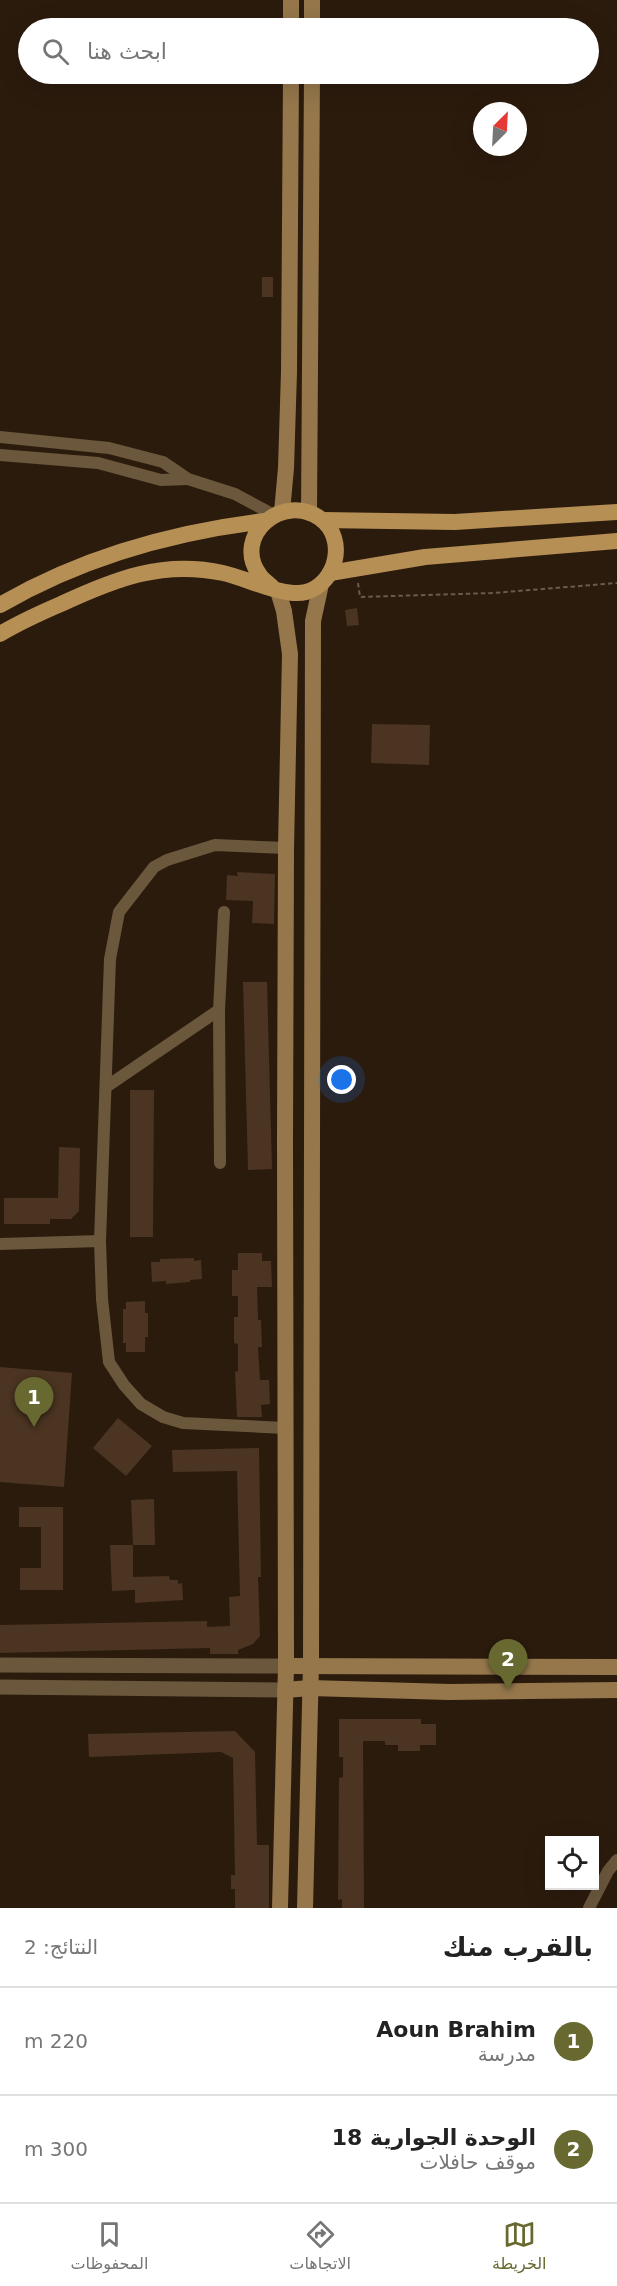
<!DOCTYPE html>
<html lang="ar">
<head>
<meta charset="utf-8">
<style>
	body { margin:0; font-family:"DejaVu Sans",Cairo,sans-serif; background:#f2f2f2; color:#222; direction:rtl }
	.controls { position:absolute; right:18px; bottom:18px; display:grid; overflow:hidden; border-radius:0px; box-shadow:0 6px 24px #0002 }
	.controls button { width:54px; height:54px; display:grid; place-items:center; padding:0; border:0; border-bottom:2px solid #e0e0e0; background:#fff; color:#222; font:30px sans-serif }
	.compass { position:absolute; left:473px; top:102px; width:54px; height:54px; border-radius:50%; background:#fff; box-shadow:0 6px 24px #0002; rotate:24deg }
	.you { position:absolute; left:342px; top:1080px; width:21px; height:21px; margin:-15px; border:4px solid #fff; border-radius:50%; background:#1a73e8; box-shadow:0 0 0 9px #1a73e833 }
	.badge { display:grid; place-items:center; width:39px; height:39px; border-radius:50%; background:#686930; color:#fff; font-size:20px; font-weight:700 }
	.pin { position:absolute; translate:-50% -50px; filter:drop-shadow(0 2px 3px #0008) }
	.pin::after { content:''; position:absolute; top:32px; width:21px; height:18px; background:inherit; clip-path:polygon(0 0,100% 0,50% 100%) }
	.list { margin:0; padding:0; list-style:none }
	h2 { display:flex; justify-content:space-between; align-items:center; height:78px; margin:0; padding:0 24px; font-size:26px }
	h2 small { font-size:20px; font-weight:400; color:#767676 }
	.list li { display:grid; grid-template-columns:39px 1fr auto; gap:18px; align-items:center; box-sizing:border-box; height:108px; padding:0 24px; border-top:2px solid #e0e0e0 }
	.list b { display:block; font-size:22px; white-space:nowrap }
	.list p { margin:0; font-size:20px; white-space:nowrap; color:#767676 }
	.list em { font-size:20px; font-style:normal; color:#767676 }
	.icon { flex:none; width:33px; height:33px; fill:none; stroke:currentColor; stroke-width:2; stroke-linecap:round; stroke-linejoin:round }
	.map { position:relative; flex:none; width:617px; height:1908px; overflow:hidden; direction:ltr }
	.search { position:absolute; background:#fff; box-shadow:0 6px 24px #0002; left:18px; right:18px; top:18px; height:66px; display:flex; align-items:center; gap:15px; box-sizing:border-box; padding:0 21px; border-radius:33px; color:#767676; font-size:22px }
	.sheet { height:294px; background:#fff }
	nav { display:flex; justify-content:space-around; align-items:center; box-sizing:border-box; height:84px; border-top:2px solid #e0e0e0; background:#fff; font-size:16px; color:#767676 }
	nav a { display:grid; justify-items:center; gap:3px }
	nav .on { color:#686930 }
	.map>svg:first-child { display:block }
</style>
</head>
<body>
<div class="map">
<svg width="617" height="1908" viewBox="0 0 617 1908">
	<rect width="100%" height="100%" fill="#2b1b0d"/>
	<g fill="#4b3421">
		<rect x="262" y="277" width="11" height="20"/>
		<polygon points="357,608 359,625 347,626 345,610"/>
		<polygon points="372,724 430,725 429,765 371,763"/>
		<polygon points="237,872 275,874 274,924 252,923 253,901 226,900 227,875 238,876"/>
		<polygon points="243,982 267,982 272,1169 248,1170"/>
		<polygon points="130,1090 154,1090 153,1237 130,1237"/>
		<polygon points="59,1147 80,1148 79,1211 71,1219 50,1219 50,1224 4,1224 4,1198 58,1198"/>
		<polygon points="238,1253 262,1253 262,1261 271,1261 272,1287 257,1287 258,1320 261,1320 262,1347 258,1347 260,1380 269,1380 270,1404 261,1405 262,1417 237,1417 235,1372 238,1371 238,1344 234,1343 234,1317 238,1317 238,1296 232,1296 232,1270 238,1270"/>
		<polygon points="194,1258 194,1261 201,1260 202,1279 190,1280 190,1282 166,1284 166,1281 152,1282 151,1262 160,1262 160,1259"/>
		<polygon points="145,1301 145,1313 148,1313 148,1337 145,1337 145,1352 126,1352 126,1343 123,1343 123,1309 126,1309 126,1302"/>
		<polygon points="0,1367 72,1373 64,1487 0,1482"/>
		<polygon points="118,1418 152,1446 126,1476 93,1448"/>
		<polygon points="259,1448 261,1577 258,1577 260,1636 253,1644 238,1650 238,1654 210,1654 210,1648 0,1653 0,1625 207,1621 207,1627 230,1626 229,1597 240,1596 237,1471 173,1472 172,1450"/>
		<polygon points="154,1499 155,1545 133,1545 131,1500"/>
		<polygon points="19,1507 63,1507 63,1590 20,1590 20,1568 41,1568 41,1527 19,1527"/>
		<polygon points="110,1545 133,1545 133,1577 169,1576 170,1580 178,1580 178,1584 182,1583 183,1600 135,1603 135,1590 112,1591"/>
		<polygon points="339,1719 421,1719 421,1724 436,1724 436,1745 420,1745 420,1751 398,1751 398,1745 385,1745 385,1741 363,1741 364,1908 342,1908 342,1899 338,1900 339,1778 343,1777 343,1757 339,1757"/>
		<polygon points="235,1731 255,1752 257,1845 269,1845 269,1908 235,1908 235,1889 231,1889 231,1875 235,1875 233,1758 221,1752 89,1757 88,1734"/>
	</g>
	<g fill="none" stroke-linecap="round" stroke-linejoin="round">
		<polyline stroke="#6a5b4f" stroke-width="2" stroke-dasharray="4.5 3" stroke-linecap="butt" points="358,583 360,597 493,593 617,583"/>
		<g stroke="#6a573c" stroke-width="12">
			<polyline points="0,437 109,448 163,462 188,479 235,494 274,515"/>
			<polyline points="0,455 98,463 161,480 188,479"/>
			<polyline points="219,1010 220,1163"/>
			<polyline points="106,1087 219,1010 224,912"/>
			<polyline points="100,1241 110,959 119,912 154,867 167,860 215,845 286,848"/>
			<polyline points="0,1244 100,1241 102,1299 109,1362 124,1385 141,1404 163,1417 183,1423 285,1428"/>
			<polyline points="589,1908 608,1871 617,1860"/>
		</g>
		<g stroke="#6a573c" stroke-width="15">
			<polyline points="0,1665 286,1666"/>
			<polyline points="0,1687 285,1690"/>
		</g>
		<g stroke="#95774b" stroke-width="16">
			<polyline points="291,28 291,0"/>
			<polyline points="312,28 312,0"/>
			<polyline points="282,512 286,468 289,372 291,74"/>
			<polyline points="309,513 312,74"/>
			<polyline points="278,591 284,611 290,654 286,848 285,1141 286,1666 280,1908"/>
			<polyline points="286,1666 617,1667"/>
			<polyline points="285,1690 310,1688 449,1692 617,1690"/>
			<polyline points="305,1908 311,1665 313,621 321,584"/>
		</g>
		<g stroke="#b68f55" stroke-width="16">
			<polyline points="322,520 455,522 617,512"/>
			<polyline points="330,573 425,557 617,541"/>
			<path d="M0 605C81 558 173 532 265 521"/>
			<path d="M0 634C20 622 40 613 61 604 115 579 162 560 223 573 246 578 285 598 306 592 337 583 347 539 321 519 283 491 232 536 259 574 262 579 268 583 272 587"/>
		</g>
	</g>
</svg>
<div class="controls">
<button><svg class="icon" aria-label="locate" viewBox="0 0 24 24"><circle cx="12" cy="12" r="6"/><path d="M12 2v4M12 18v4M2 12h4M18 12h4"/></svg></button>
</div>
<svg class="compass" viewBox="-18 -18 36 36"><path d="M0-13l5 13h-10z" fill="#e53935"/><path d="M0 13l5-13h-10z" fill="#767676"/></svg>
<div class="you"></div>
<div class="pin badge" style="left:34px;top:1427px">1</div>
<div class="pin badge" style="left:508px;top:1689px">2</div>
<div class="search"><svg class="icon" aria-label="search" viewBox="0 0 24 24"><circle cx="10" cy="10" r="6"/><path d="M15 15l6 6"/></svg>ابحث هنا</div>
</div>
<section class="sheet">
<h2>بالقرب منك<small>النتائج: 2</small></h2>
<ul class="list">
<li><span class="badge">1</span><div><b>Aoun Brahim</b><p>مدرسة</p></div><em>220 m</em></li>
<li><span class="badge">2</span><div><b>الوحدة الجوارية 18</b><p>موقف حافلات</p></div><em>300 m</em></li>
</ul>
</section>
<nav>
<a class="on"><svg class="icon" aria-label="map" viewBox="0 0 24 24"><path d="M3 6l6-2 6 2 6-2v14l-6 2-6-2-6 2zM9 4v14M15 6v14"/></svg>الخريطة</a>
<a><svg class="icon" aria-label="directions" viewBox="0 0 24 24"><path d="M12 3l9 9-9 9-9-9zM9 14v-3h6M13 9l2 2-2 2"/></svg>الاتجاهات</a>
<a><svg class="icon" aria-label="saved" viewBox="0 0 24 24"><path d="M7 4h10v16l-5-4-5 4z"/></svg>المحفوظات</a>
</nav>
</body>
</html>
